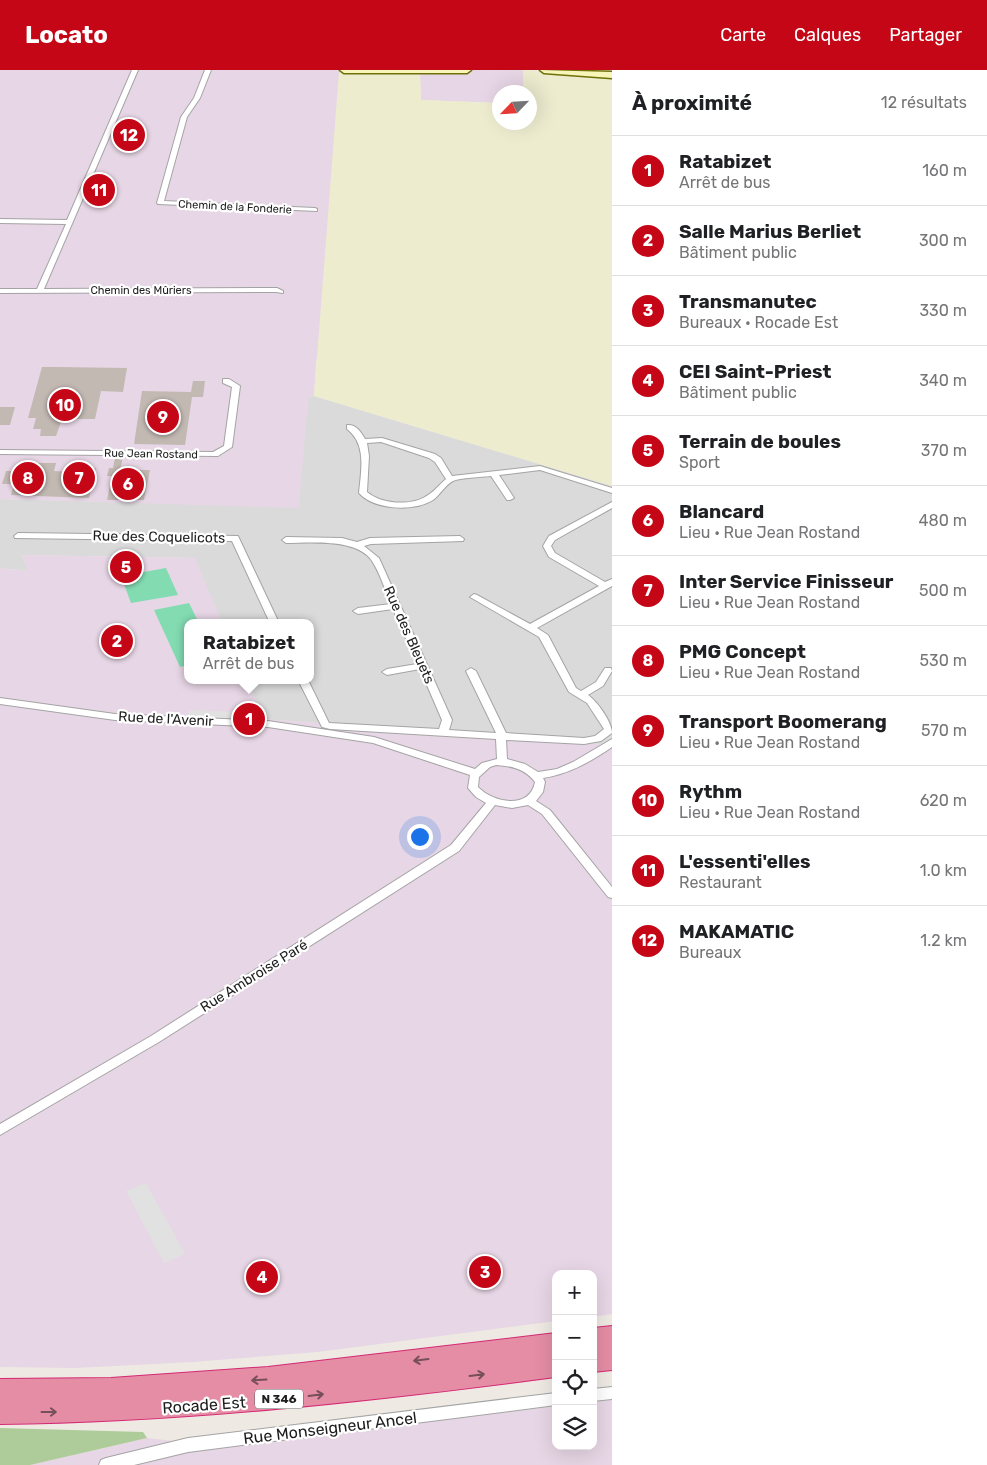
<!DOCTYPE html>
<html lang="fr">
<head>
<meta charset="utf-8">
<style>
	body { margin:0; font-family:Rubik,sans-serif; background:#f2f2f2; color:#202124 }
	.controls { position:absolute; right:15px; bottom:15px; display:grid; overflow:hidden; border-radius:10px; box-shadow:0 5px 20px #0002 }
	.controls button { width:45px; height:45px; display:grid; place-items:center; padding:0; border:0; border-bottom:1px solid #e0e0e0; background:#fff; color:#202124; font:25px sans-serif }
	.compass { position:absolute; left:492px; top:15px; width:45px; height:45px; border-radius:50%; background:#fff; box-shadow:0 5px 20px #0002; rotate:245deg }
	.you { position:absolute; left:419px; top:766px; width:18px; height:18px; margin:-12px; border:4px solid #fff; border-radius:50%; background:#1a73e8; box-shadow:0 0 0 8px #1a73e833 }
	.badge { display:grid; place-items:center; width:32px; height:32px; border-radius:50%; background:#c50617; color:#fff; font-size:16px; font-weight:700 }
	.pin { position:absolute; translate:-50% -50%; border:2px solid #fff; box-shadow:0 1px 5px #0006 }
	.popup { position:absolute; left:184px; top:549px; width:130px; height:65px; box-sizing:border-box; display:grid; place-content:center; border-radius:10px; background:#fff; filter:drop-shadow(0 1px 4px #0005); font-size:16px; white-space:nowrap; color:#757577 }
	.popup b { font-size:19px; color:#202124 }
	.popup::after { content:''; position:absolute; left:50%; top:100%; margin-left:-10px; border:10px solid transparent; border-top-color:#fff }
	.list { margin:0; padding:0; list-style:none }
	h2 { display:flex; justify-content:space-between; align-items:center; height:65px; margin:0; padding:0 20px; font-size:21px }
	h2 small { font-size:16px; font-weight:400; color:#757577 }
	.list li { display:grid; grid-template-columns:32px 1fr auto; gap:15px; align-items:center; box-sizing:border-box; height:70px; padding:0 20px; border-top:1px solid #e0e0e0 }
	.list b { display:block; font-size:19px; white-space:nowrap }
	.list p { margin:0; font-size:16px; white-space:nowrap; color:#757577 }
	.list em { font-size:16px; font-style:normal; color:#757577 }
	.icon { flex:none; width:28px; height:28px; fill:none; stroke:currentColor; stroke-width:2; stroke-linecap:round; stroke-linejoin:round }
	.map { position:relative; flex:none; width:612px; height:1395px; overflow:hidden }
	header { display:flex; align-items:center; gap:30px; box-sizing:border-box; height:70px; padding:0 25px; background:#c50617; color:#fff }
	header strong { font-size:24px }
	nav { display:flex; gap:28px; margin-inline-start:auto; font-size:18px }
	main { display:flex }
	aside { flex:1; background:#fff }
	.map>svg:first-child { display:block }
</style>
</head>
<body>
<header>
<strong>Locato</strong>
<nav><a>Carte</a><a>Calques</a><a>Partager</a></nav>
</header>
<main>
<div class="map">
<svg width="612" height="1395" viewBox="0 0 612 1395">
	<rect width="100%" height="100%" fill="#eeeae3"/>
	<polygon fill="#dbdada" points="314,326 612,416 612,675 263,649 247,610 310,610 310,553 222,553 194,488 22,485 28,501 0,498 0,429 298,437 308,327"/>
	<g fill="#e7d6e5">
		<polygon points="0,0 526,0 523,1 523,22 500,22 499,33 421,30 420,3 316,291 314,326 308,327 299,438 0,429"/>
		<polygon points="22,485 195,488 222,553 188,553 188,610 247,610 264,649 612,675 612,1244 593,1247 593,1204 556,1204 556,1251 318,1282 193,1292 75,1298 0,1297 0,498 28,501"/>
		<polygon points="612,1330 612,1395 30,1395 147,1368 218,1376 556,1336 556,1376 593,1376 593,1332"/>
	</g>
	<polygon fill="#edeccf" points="523,0 612,7 612,416 314,326 339,2 420,3 421,30 499,33 500,52 530,52 530,22 523,22"/>
	<polygon fill="#adcc99" points="0,1358 143,1362 147,1368 30,1395 0,1395"/>
	<g fill="#83dbb2">
		<polygon points="166,498 178,525 131,533 121,506"/>
		<polygon points="189,533 199,553 188,553 188,595 180,597 154,540"/>
	</g>
	<g fill="#e1e1e1">
		<polygon points="189,640 239,642 242,649 188,647"/>
		<polygon points="146,1113 185,1184 164,1193 126,1121"/>
	</g>
	<g fill="#c3b9b3">
		<polygon points="42,297 58,297 127,298 123,322 101,321 95,349 62,349 56,366 40,366 41,359 33,359 36,348 28,348"/>
		<polygon points="193,311 205,311 203,327 192,327 185,375 134,374 142,321 191,322"/>
		<polygon points="0,337 15,337 10,355 0,355"/>
		<polygon points="115,387 123,387 120,400 150,400 144,430 107,430 112,406 107,406 109,398 113,398"/>
		<polygon points="32,393 56,393 54,401 78,402 79,398 96,398 89,428 11,425 14,414 2,414 6,401 30,401"/>
	</g>
	<g fill="none" stroke-linecap="round" stroke-linejoin="round">
		<defs>
			<g id="street">
				<polygon points="132,0 138,0 44,219 277,218 283,221 283,223 276,222 0,223 0,219 37,219 66,154 0,153 0,149 67,150"/>
				<polygon points="205,0 211,0 200,28 187,47 164,131 315,138 317,139 317,141 158,134 157,133 181,47 194,28"/>
				<polygon points="223,309 229,309 240,316 232,377 218,386 0,384 0,380 213,382 224,376 232,317 223,313"/>
				<path d="M347 355C356 354 361 362 365 369L382 368 435 384 441 388 452 406 540 396 612 418V423L540 400 499 405 514 428 510 430H507L491 406C483 407 459 408 453 411 445 415 440 425 433 430 414 442 374 440 359 423 361 401 367 374 347 359ZM381 372 429 388 435 392 446 409C439 415 433 423 425 427 409 436 381 434 367 422L369 386 367 373Z"/>
				<path d="M612 432V438L555 470 551 476 555 483 605 512 612 509V516L537 558 548 565 576 618 581 621 596 612 605 598H611L612 601 603 616 588 625C597 631 612 652 612 663L601 671 584 674 506 670 507 689 525 694 538 702 557 699 573 692 612 669V677C590 692 569 704 543 708L545 712 543 722 536 731 550 740 612 817V828L608 827 542 744 528 735 512 738 495 735 459 781 159 972 0 1065V1054L151 966 451 775 486 733 476 727 468 718 470 705 373 673 268 657 115 650 0 634V628L115 644 268 651 374 667 475 699 482 693 497 689 496 669 330 659 322 657 298 610H308L329 653 439 659 442 650 420 599 387 605 382 602 387 599 417 594 393 539 358 544 353 541 358 538 391 534C385 520 380 503 372 491 357 468 310 473 286 473L282 470 286 467 342 468 357 472 370 468 460 466 464 469 463 471 371 474 364 476 379 488 452 650 449 660 496 663 466 601 471 598 476 601 506 663 584 668 595 666 604 659 587 633 569 622 539 567 470 527 474 524 477 525 530 554 599 516 549 487 543 476 549 466ZM496 695C512 696 525 699 535 712 530 740 493 733 478 717L479 707 490 697Z"/>
				<polygon points="18,463 238,466 279,553 270,553 232,471 15,468 14,466"/>
				<polygon points="612,1317 612,1329 593,1331 593,1319"/>
				<polygon points="556,1323 556,1335 188,1382 134,1395 99,1395 101,1390 106,1388 188,1368"/>
			</g>
			<g id="secondary">
				<polygon points="340,0 471,0 467,3 344,3"/>
				<polygon points="540,0 612,2 612,8 544,3"/>
			</g>
			<g id="highway">
				<polygon points="612,1256 612,1300 593,1302 593,1258"/>
				<path d="M556 1263V1307C371 1331 187 1352 0 1354V1309L111 1308 268 1297Z"/>
			</g>
		</defs>
		<use href="#street" stroke="#a4a4a4" stroke-width="2"/>
		<use href="#secondary" stroke="#6f7108" stroke-width="3"/>
		<use href="#highway" stroke="#d42973" stroke-width="2"/>
		<use href="#street" fill="#fff" fill-rule="evenodd"/>
		<use href="#secondary" fill="#f7f5b8" fill-rule="evenodd"/>
		<use href="#highway" fill="#e48da5" fill-rule="evenodd"/>
	</g>
	<defs><path id="oneway-shaft" d="M-6 0H5M1.5-3L5.5 0L1.5 3" fill="none" stroke-width="1.6" stroke-linecap="round" stroke-linejoin="round" transform="scale(1.25)"/></defs>
	<g stroke="#774f5a">
		<use href="#oneway-shaft" transform="translate(421 1290) rotate(173)"/>
		<use href="#oneway-shaft" transform="translate(477 1305) rotate(-7)"/>
		<use href="#oneway-shaft" transform="translate(259 1310) rotate(176)"/>
		<use href="#oneway-shaft" transform="translate(316 1325) rotate(-7)"/>
		<use href="#oneway-shaft" transform="translate(49 1342)"/>
	</g>
	<g text-anchor="middle" dominant-baseline="central" stroke-width="4.5" stroke-linejoin="round" paint-order="stroke">
		<g font-size="11" fill="#1d1d1d" stroke="#fff">
			<text transform="translate(235 137) rotate(3)">Chemin de la Fonderie</text>
			<text x="141" y="220">Chemin des Mûriers</text>
			<text transform="translate(151 384) rotate(1)">Rue Jean Rostand</text>
		</g>
		<rect fill="#fff" stroke="#616161" stroke-width="1" x="255" y="1319.5" width="48" height="19" rx="4"/>
		<g font-size="12" font-weight="bold" fill="#1d1d1d">
			<text x="279" y="1329">N 346</text>
		</g>
		<g font-size="14" fill="#1d1d1d" stroke="#fff">
			<text transform="translate(159 467) rotate(1)">Rue des Coquelicots</text>
			<text transform="translate(409 565) rotate(66)">Rue des Bleuets</text>
			<text transform="translate(166 649) rotate(3)">Rue de l'Avenir</text>
			<text transform="translate(254 906) rotate(-32)">Rue Ambroise Paré</text>
		</g>
		<g font-size="16" fill="#1d1d1d" stroke="#fff">
			<text transform="translate(204 1335) rotate(-4)">Rocade Est</text>
			<text transform="translate(330 1358) rotate(-7)">Rue Monseigneur Ancel</text>
		</g>
	</g>
</svg>
<div class="controls">
<button>+</button>
<button>−</button>
<button><svg class="icon" aria-label="locate" viewBox="0 0 24 24"><circle cx="12" cy="12" r="6"/><path d="M12 2v4M12 18v4M2 12h4M18 12h4"/></svg></button>
<button><svg class="icon" aria-label="layers" viewBox="0 0 24 24"><path d="M12 4l9 5-9 5-9-5zM3 14l9 5 9-5"/></svg></button>
</div>
<svg class="compass" viewBox="-18 -18 36 36"><path d="M0-13l5 13h-10z" fill="#e53935"/><path d="M0 13l5-13h-10z" fill="#757577"/></svg>
<div class="you"></div>
<div class="pin badge" style="left:249px;top:649px">1</div>
<div class="popup"><b>Ratabizet</b>Arrêt de bus</div>
<div class="pin badge" style="left:117px;top:571px">2</div>
<div class="pin badge" style="left:485px;top:1202px">3</div>
<div class="pin badge" style="left:262px;top:1207px">4</div>
<div class="pin badge" style="left:126px;top:497px">5</div>
<div class="pin badge" style="left:128px;top:414px">6</div>
<div class="pin badge" style="left:79px;top:408px">7</div>
<div class="pin badge" style="left:28px;top:408px">8</div>
<div class="pin badge" style="left:163px;top:347px">9</div>
<div class="pin badge" style="left:65px;top:335px">10</div>
<div class="pin badge" style="left:99px;top:120px">11</div>
<div class="pin badge" style="left:129px;top:65px">12</div>
</div>
<aside>
<h2>À proximité<small>12 résultats</small></h2>
<ul class="list">
<li><span class="badge">1</span><div><b>Ratabizet</b><p>Arrêt de bus</p></div><em>160 m</em></li>
<li><span class="badge">2</span><div><b>Salle Marius Berliet</b><p>Bâtiment public</p></div><em>300 m</em></li>
<li><span class="badge">3</span><div><b>Transmanutec</b><p>Bureaux · Rocade Est</p></div><em>330 m</em></li>
<li><span class="badge">4</span><div><b>CEI Saint-Priest</b><p>Bâtiment public</p></div><em>340 m</em></li>
<li><span class="badge">5</span><div><b>Terrain de boules</b><p>Sport</p></div><em>370 m</em></li>
<li><span class="badge">6</span><div><b>Blancard</b><p>Lieu · Rue Jean Rostand</p></div><em>480 m</em></li>
<li><span class="badge">7</span><div><b>Inter Service Finisseur</b><p>Lieu · Rue Jean Rostand</p></div><em>500 m</em></li>
<li><span class="badge">8</span><div><b>PMG Concept</b><p>Lieu · Rue Jean Rostand</p></div><em>530 m</em></li>
<li><span class="badge">9</span><div><b>Transport Boomerang</b><p>Lieu · Rue Jean Rostand</p></div><em>570 m</em></li>
<li><span class="badge">10</span><div><b>Rythm</b><p>Lieu · Rue Jean Rostand</p></div><em>620 m</em></li>
<li><span class="badge">11</span><div><b>L'essenti'elles</b><p>Restaurant</p></div><em>1.0 km</em></li>
<li><span class="badge">12</span><div><b>MAKAMATIC</b><p>Bureaux</p></div><em>1.2 km</em></li>
</ul>
</aside>
</main>
</body>
</html>
